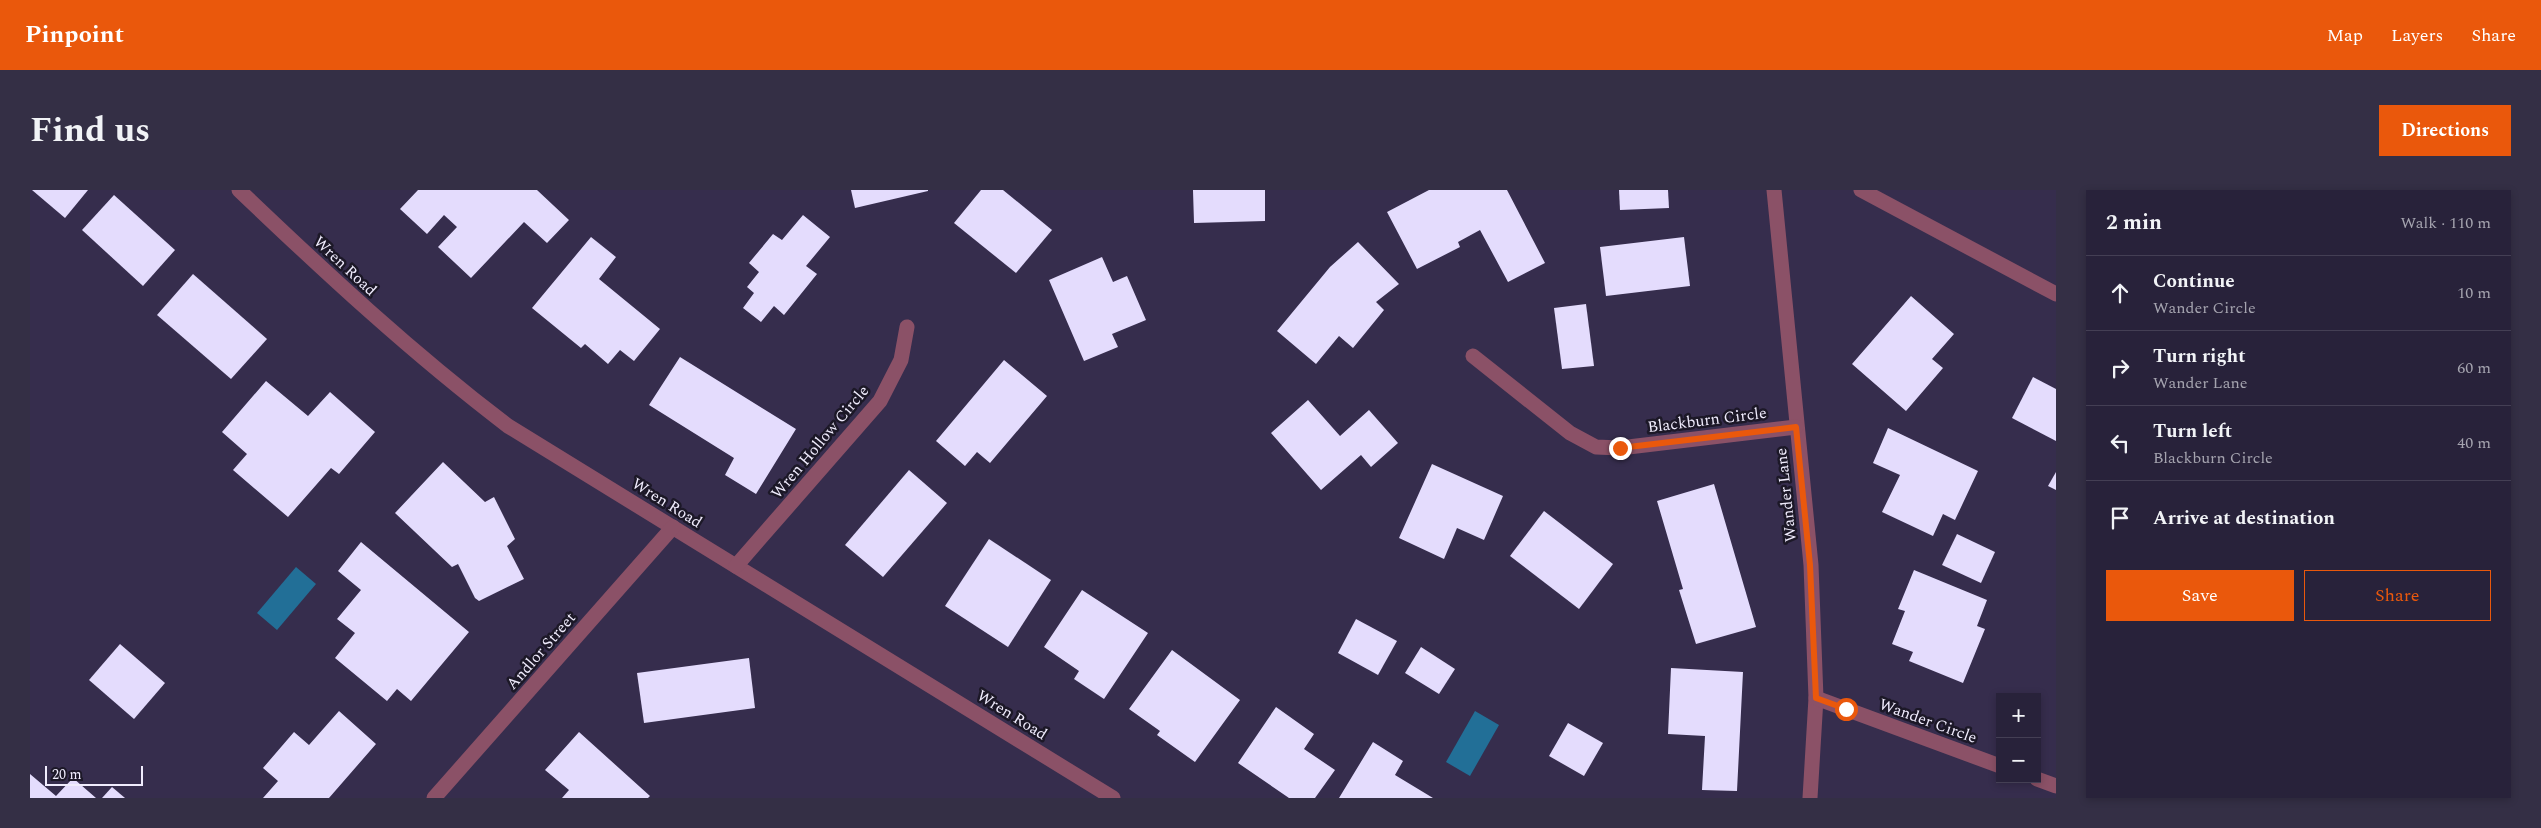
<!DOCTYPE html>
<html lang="en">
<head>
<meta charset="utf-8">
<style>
	body { margin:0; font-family:Spectral,serif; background:#342f45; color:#f1f3f6 }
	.controls { position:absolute; right:15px; bottom:15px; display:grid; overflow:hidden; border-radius:0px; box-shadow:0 2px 8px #0003 }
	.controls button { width:45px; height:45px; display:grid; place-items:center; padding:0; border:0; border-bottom:1px solid #443f54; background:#28223a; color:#f1f3f6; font:25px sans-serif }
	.scale { position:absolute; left:15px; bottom:12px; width:98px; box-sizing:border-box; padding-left:5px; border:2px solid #f0ecfd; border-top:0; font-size:14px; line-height:18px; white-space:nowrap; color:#f0ecfd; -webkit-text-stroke:4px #1c1827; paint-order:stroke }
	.stop { position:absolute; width:15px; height:15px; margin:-11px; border:4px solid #ea580c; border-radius:50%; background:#fff }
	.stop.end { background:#ea580c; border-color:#fff; box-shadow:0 1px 5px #0008 }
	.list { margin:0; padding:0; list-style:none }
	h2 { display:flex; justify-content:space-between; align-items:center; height:65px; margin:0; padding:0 20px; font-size:21px }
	h2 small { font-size:16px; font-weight:400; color:#a5a4af }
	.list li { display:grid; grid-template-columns:32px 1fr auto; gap:15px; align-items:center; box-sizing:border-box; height:75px; padding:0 20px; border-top:1px solid #443f54 }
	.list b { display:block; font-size:19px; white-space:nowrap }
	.list p { margin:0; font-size:16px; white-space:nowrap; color:#a5a4af }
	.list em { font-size:16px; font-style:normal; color:#a5a4af }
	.actions { display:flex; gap:10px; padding:15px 20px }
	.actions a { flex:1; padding:11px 0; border:1px solid #ea580c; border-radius:0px; text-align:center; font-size:18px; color:#ea580c }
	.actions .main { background:#ea580c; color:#fff }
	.icon { flex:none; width:28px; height:28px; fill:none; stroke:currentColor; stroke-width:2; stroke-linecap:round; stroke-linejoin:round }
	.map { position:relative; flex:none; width:2026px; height:608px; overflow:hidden; border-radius:0px }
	header { display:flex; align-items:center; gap:30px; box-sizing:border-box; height:70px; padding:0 25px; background:#ea580c; color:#fff }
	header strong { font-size:24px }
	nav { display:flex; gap:28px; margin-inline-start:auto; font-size:18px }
	.intro { display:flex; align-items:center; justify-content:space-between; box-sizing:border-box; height:120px; padding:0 30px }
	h1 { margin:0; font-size:35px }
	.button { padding:12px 22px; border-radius:0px; background:#ea580c; color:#fff; font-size:18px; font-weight:700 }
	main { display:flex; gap:30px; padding:0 30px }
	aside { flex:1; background:#28223a; border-radius:0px; box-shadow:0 2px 8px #0003 }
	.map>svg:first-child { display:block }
</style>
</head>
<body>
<header>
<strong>Pinpoint</strong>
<nav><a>Map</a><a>Layers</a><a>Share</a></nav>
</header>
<div class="intro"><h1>Find us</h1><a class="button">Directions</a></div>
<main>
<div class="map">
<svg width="2026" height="608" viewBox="0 0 2026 608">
	<rect width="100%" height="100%" fill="#362d4d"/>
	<g fill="#226f97">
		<polygon points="266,377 286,394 247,440 227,423"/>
		<polygon points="1445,521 1469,535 1440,586 1416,572"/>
	</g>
	<g fill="#e4dcfd">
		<polygon points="2,0 58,0 35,28"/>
		<polygon points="388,0 507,0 539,30 517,53 494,32 441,88 408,57 427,37 414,25 397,44 370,19"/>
		<polygon points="821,0 898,0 898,1 825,18"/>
		<polygon points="951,0 973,0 1022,40 986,83 924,33"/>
		<polygon points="1163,0 1235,0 1235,31 1164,33"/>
		<polygon points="1399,0 1477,0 1515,73 1478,92 1450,40 1428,52 1430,57 1387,79 1357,22"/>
		<polygon points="1589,0 1638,0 1639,18 1590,20"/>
		<polygon points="84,5 145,60 113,96 52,40"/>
		<polygon points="773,25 800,47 776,76 787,84 754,125 744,116 731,132 713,118 724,103 717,97 729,82 719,73 743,44 752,50"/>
		<polygon points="561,47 586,67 569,89 630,139 604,171 590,160 578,174 555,154 551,158 502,118"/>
		<polygon points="1654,47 1660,96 1576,106 1570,57"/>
		<polygon points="1328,52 1369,94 1346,112 1354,120 1323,158 1309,146 1286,174 1247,141 1300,77"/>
		<polygon points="1072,67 1083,92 1097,86 1116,130 1082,144 1088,157 1054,171 1019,90"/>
		<polygon points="163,84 237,149 201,189 127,125"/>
		<polygon points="1881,106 1924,144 1902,169 1913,178 1876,221 1822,174"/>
		<polygon points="1556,114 1564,176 1532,179 1524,118"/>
		<polygon points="650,167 766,239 726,304 695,285 704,268 619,215"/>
		<polygon points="974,170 1017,206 960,273 947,262 935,276 906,251"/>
		<polygon points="2003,187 2026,199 2026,251 1982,228"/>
		<polygon points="236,191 278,226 300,202 345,242 309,284 301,278 258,327 203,280 217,264 192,242"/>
		<polygon points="1278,210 1310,246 1339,220 1368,253 1341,277 1331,265 1291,300 1241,243"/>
		<polygon points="1858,238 1948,281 1925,330 1913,324 1903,346 1852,322 1870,285 1843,273"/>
		<polygon points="413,272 455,312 464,307 485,349 477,356 494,389 449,411 445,408 428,374 422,377 365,323"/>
		<polygon points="1402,274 1473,306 1454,350 1427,338 1414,369 1369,348"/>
		<polygon points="879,280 917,313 853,387 815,355"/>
		<polygon points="2026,282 2026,300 2018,296"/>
		<polygon points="1684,294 1726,437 1666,454 1649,400 1653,399 1627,311"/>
		<polygon points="1514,321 1583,374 1549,419 1480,366"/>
		<polygon points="1927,344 1965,362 1951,393 1912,375"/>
		<polygon points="959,349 1021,390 978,457 915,416"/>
		<polygon points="331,352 439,442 381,511 367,499 357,511 305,468 325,443 307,429 331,400 308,381"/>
		<polygon points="1884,380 1957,410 1947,436 1955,439 1933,493 1879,471 1883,462 1862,454 1875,421 1868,419"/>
		<polygon points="1052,400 1118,443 1074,509 1044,489 1049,481 1014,457"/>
		<polygon points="1326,429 1367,451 1348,485 1308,463"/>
		<polygon points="90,454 135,493 104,529 59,490"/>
		<polygon points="1391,457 1425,479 1409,504 1375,483"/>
		<polygon points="1142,460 1210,510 1165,572 1127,545 1130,541 1099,519"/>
		<polygon points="719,468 725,518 614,533 607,483"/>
		<polygon points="1641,478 1713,482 1707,601 1672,600 1675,546 1638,544"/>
		<polygon points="1246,517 1284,544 1274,559 1305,580 1285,608 1259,608 1208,573"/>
		<polygon points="309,521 346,554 299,608 233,608 248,591 233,578 264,542 279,555"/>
		<polygon points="1538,533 1573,553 1554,586 1519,566"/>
		<polygon points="549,542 620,606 618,608 532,608 539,600 515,580"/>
		<polygon points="1343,552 1373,571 1365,585 1403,608 1309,608"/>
		<polygon points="0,584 26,606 43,588 66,608 0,608"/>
		<polygon points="82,597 95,608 72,608"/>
	</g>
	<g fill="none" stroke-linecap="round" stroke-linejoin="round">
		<g stroke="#8b5167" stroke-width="15">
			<path d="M209 0C297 84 381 162 478 236L1083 608"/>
			<polyline points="1744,0 1781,375 1786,508 1780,608"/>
			<polyline points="1831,0 2026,104"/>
			<polyline points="1443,166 1540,243 1566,257 1590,258 1766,237"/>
			<polyline points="706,376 850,211 871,170 877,137"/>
			<polyline points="1786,508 1970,576"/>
			<polyline points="2007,589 2026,596"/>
			<polyline points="404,608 643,337"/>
		</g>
	</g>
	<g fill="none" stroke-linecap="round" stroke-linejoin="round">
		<polyline stroke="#ea580c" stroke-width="6" points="1590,258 1766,237 1780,375 1786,508 1816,519"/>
	</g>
	<g text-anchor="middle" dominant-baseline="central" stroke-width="5" stroke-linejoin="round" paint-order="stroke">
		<g font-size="16" fill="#f0ecfd" stroke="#1c1827">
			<text transform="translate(315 76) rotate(43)">Wren Road</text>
			<text transform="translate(1677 230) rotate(-7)">Blackburn Circle</text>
			<text transform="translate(790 252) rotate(-50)">Wren Hollow Circle</text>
			<text transform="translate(1756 305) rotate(-96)">Wander Lane</text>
			<text transform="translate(637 313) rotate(32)">Wren Road</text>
			<text transform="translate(511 461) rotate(-49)">Andlor Street</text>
			<text transform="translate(982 525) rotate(32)">Wren Road</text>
			<text transform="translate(1898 531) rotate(20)">Wander Circle</text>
		</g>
	</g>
</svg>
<div class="controls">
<button>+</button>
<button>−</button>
</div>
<div class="scale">20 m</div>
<div class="stop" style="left:1816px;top:519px"></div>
<div class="stop end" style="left:1590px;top:258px"></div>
</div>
<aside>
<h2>2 min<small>Walk · 110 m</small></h2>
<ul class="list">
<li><svg class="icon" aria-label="ahead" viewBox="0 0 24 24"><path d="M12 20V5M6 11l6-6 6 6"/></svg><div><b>Continue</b><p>Wander Circle</p></div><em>10 m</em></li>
<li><svg class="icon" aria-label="right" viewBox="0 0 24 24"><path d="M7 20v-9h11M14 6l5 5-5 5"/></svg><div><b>Turn right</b><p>Wander Lane</p></div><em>60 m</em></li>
<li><svg class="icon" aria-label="left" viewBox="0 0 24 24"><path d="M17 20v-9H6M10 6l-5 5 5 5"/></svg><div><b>Turn left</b><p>Blackburn Circle</p></div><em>40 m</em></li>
<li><svg class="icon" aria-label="arrive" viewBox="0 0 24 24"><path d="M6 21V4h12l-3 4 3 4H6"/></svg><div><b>Arrive at destination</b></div></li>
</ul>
<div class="actions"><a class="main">Save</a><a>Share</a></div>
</aside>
</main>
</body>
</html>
